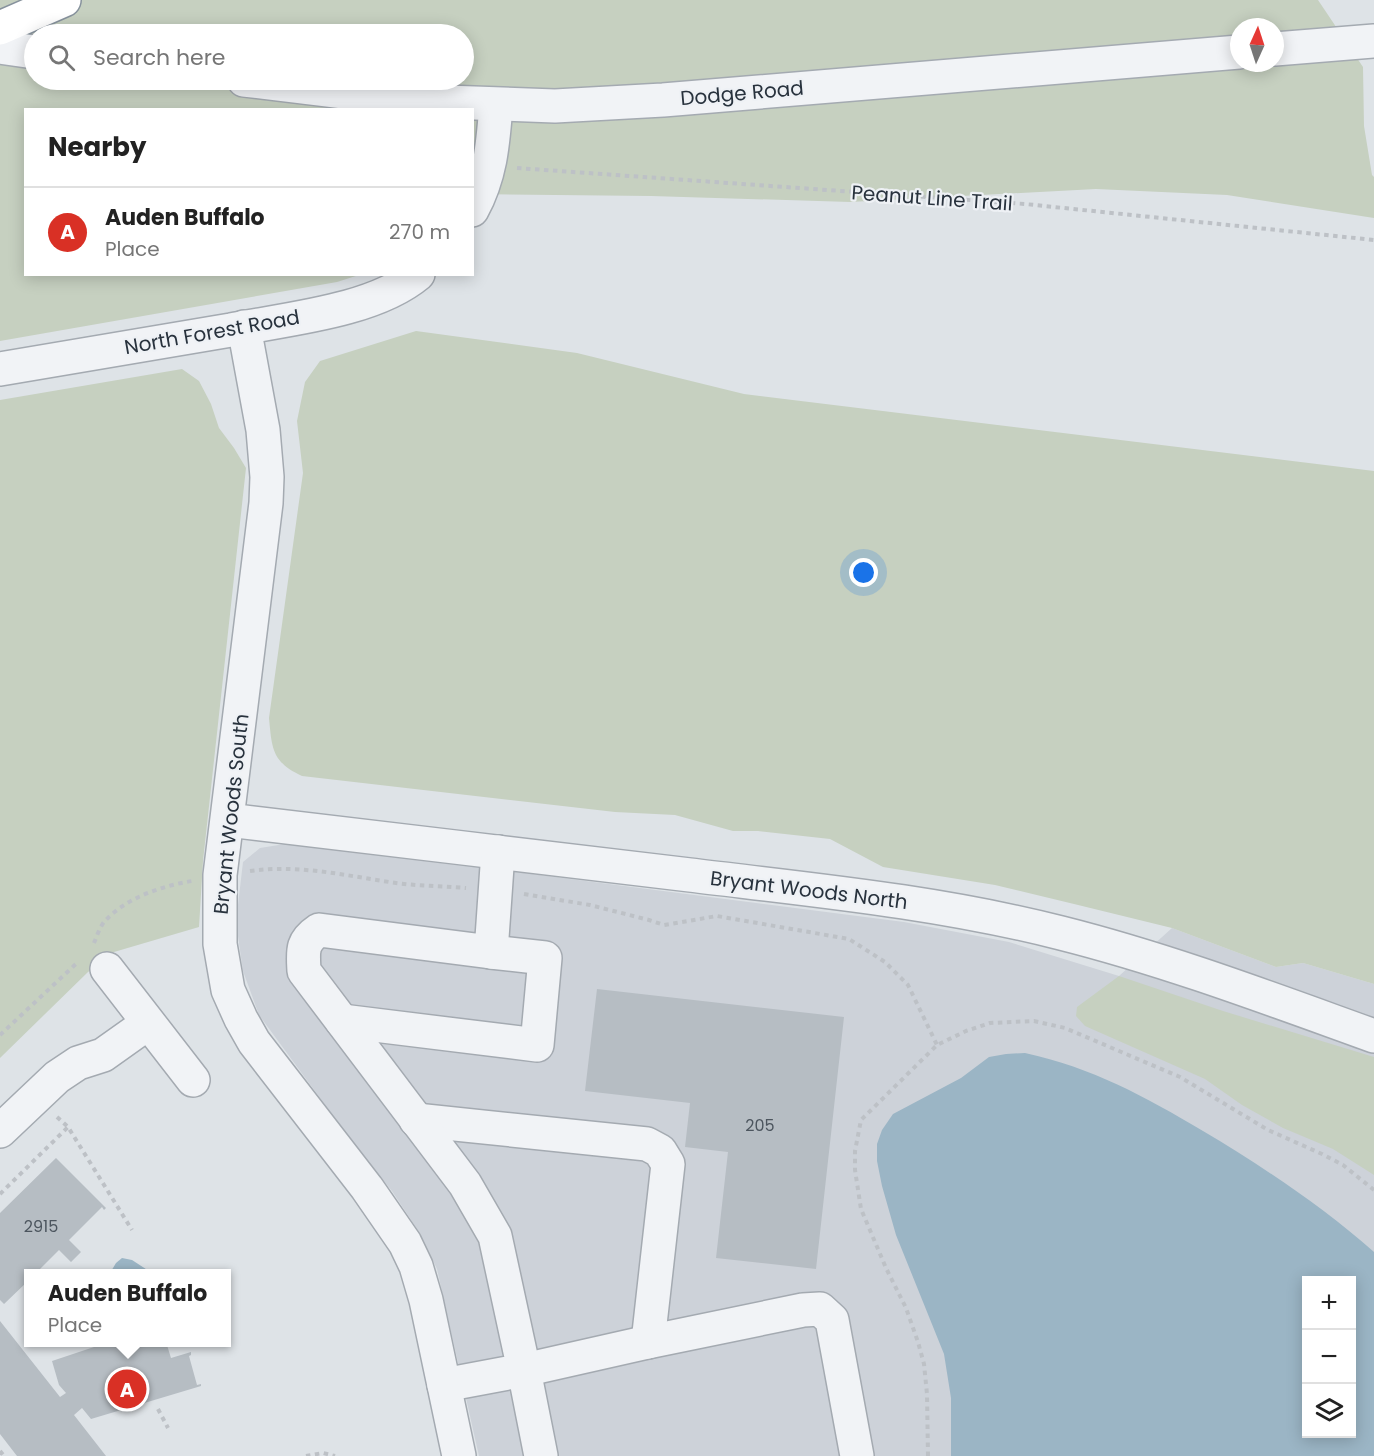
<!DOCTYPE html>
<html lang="en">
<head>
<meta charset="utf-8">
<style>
	body { margin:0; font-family:Poppins,sans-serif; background:#f6f6f6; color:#222 }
	.controls { position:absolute; right:18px; bottom:18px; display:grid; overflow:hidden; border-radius:0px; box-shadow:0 3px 15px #0003 }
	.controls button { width:54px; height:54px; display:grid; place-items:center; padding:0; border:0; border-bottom:2px solid #e0e0e0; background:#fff; color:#222; font:30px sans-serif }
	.compass { position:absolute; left:1230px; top:18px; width:54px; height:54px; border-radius:50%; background:#fff; box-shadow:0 3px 15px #0003; rotate:3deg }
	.you { position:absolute; left:864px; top:573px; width:21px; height:21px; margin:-15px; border:4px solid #fff; border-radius:50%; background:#1a73e8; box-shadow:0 0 0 9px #1a73e833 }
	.badge { display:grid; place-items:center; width:39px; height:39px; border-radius:50%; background:#d93025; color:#fff; font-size:20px; font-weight:700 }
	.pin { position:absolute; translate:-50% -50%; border:3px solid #fff; box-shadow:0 2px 6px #0006 }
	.popup { position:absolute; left:24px; top:1269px; width:207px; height:78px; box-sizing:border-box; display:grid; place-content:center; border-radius:0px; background:#fff; filter:drop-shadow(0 2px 4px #0005); font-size:20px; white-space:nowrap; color:#767676 }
	.popup b { font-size:22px; color:#222 }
	.popup::after { content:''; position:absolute; left:50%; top:100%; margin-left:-12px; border:12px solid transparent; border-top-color:#fff }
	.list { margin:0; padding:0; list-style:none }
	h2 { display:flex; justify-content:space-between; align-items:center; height:78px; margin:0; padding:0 24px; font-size:26px }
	h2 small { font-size:20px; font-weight:400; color:#767676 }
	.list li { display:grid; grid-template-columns:39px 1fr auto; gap:18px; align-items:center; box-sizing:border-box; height:90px; padding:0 24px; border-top:2px solid #e0e0e0 }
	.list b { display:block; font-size:22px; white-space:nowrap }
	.list p { margin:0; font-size:20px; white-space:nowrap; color:#767676 }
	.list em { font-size:20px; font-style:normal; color:#767676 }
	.icon { flex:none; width:33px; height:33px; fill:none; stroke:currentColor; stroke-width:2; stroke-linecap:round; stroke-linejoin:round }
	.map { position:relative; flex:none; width:1374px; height:1456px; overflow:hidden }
	.search { position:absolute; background:#fff; box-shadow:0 3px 15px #0003; left:24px; top:24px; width:450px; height:66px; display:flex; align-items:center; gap:15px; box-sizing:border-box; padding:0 21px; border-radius:33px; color:#767676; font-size:22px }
	.panel { position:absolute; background:#fff; box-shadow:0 3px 15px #0003; left:24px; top:108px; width:450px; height:168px; border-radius:0px }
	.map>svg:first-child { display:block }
</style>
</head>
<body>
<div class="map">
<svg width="1374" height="1456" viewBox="0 0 1374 1456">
	<rect width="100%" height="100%" fill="#dee3e7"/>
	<path fill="#cdd2d9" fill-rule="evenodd" d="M291 843 904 922 1009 942 1119 976 1172 928 1276 967 1303 963 1374 984V1456H479L437 1269 419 1232 392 1191 359 1151 259 1015 243 971 236 922 243 862 260 848ZM1306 1280H1352V1434H1306Z"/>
	<g fill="#c6d0c0" fill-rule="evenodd">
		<path d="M0 0H1318L1363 67 1364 126 1372 175 1374 177V218L1227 195 1096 189 850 202 651 196 473 194 472 110H26V274L359 275 337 282 0 341ZM1239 27H1275V63H1239ZM34 34H464V80H34Z"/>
		<path d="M416 331 577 353 744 394 1374 471V984L1303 963 1276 967 1172 928 1074 904 995 885 883 867 830 839 758 831H733L675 815 615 812 302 776C272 762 272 749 269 718L303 473 297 421 305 382 320 361Z"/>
		<polygon points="182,369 199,381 211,404 219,428 234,448 246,468 203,861 199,927 114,952 88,972 0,1058 0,400"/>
		<polygon points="1119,976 1223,1011 1374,1057 1374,1175 1333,1149 1283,1128 1242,1105 1205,1079 1085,1026 1076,1016 1077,1007"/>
	</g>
	<g fill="#9bb5c5" fill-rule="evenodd">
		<path d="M1025 1053C1093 1068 1144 1096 1203 1131 1262 1166 1323 1207 1374 1252V1456H951V1398L944 1354 896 1235 882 1186 877 1161V1144L882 1130 893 1114 961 1078 989 1057 1006 1054ZM1306 1280H1352V1434H1306Z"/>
		<polygon points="122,1258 132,1260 152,1273 110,1273 116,1263"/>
	</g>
	<g fill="#b6bdc3">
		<polygon points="597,989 844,1017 816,1269 716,1258 728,1152 685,1147 690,1103 585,1091"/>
		<polygon points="56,1158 106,1208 104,1210 102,1207 69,1240 81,1252 71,1262 59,1250 35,1274 28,1274 28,1281 4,1304 0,1300 0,1213"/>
		<polygon points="0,1321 60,1397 66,1393 59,1385 52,1361 109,1342 166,1342 171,1358 191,1352 191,1355 189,1356 197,1385 201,1384 201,1386 91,1419 82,1408 74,1415 106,1456 17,1456 0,1434"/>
	</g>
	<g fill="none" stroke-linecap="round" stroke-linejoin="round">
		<defs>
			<g id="minor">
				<polyline points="0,47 34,52"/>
				<polyline points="1275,49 1374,41"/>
				<polyline points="244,80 418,101 555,106 663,100 1239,52"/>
				<path d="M472 210C491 175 493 143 496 105"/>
				<polyline points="244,327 263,430 267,477 266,503 220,875 220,944 228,990 241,1019 254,1042 367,1188 405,1243 416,1266 426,1300 459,1456"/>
				<path d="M0 369C77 356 154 343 231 330 287 319 374 311 418 274"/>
				<path d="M228 820C382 838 536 857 690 875 814 890 940 902 1061 933 1168 960 1271 999 1374 1036"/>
				<polyline points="107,969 193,1080"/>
				<polyline points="342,1021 537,1045 545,958 491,952"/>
				<polyline points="416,1120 647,1144 660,1151 668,1164 648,1342"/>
				<polyline points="0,1131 57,1077 78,1063 103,1055 148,1023"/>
				<path d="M444 1385 524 1370 495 1236 465 1184 304 971C303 951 301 942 319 930L491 952 498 852"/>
				<polyline points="541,1456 524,1370 648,1342 803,1310 820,1309 832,1320 857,1456"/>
			</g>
			<polyline id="highway" points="0,28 64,0"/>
		</defs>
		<use href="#minor" stroke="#a4aab1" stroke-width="36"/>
		<use href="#highway" stroke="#87929d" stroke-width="36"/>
		<g stroke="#bdc1c6" stroke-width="4" stroke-dasharray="4.5 4.5" stroke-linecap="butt">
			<polyline points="517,168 1025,204 1374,240"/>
			<path d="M250 871C300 864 347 876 396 883 419 886 443 886 466 888"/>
			<polyline points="524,894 590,905 649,920 664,925 717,916 849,939 885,962 908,985 937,1045"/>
			<path d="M94 943C97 936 100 926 105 921 126 898 161 886 192 881"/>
			<polyline points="0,1035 78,962"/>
			<polyline points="57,1117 68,1127 132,1230"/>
			<polyline points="0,1194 68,1127"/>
			<polyline points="158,1409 168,1428"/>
			<polyline points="0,1451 4,1456"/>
			<polyline points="306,1456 323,1453 335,1456"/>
			<polyline points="928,1456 927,1394 924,1364 918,1342 906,1308 886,1268 861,1209 855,1170 855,1151 861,1120 937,1045 966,1031 990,1023 1034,1021 1065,1028 1180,1077 1268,1130 1322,1154 1343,1165 1374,1190"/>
		</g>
		<use href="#minor" stroke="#f1f3f6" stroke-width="33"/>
		<use href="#highway" stroke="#fff" stroke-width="33"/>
	</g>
	<g text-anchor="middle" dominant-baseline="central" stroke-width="4.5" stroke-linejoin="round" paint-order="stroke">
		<g font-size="16" fill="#4c555e">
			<text x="760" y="1125">205</text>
			<text x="41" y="1226">2915</text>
		</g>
		<g font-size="20" fill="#28323d" stroke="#eef1f5">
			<text transform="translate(742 93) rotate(-5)">Dodge Road</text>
			<text transform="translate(932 198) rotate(4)">Peanut Line Trail</text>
			<text transform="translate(212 332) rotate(-10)">North Forest Road</text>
			<text transform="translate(231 814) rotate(-84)">Bryant Woods South</text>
			<text transform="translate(809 890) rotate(7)">Bryant Woods North</text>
		</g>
	</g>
</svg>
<div class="controls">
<button>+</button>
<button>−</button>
<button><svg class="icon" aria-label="layers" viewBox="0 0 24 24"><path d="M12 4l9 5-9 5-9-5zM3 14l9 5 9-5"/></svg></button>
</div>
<svg class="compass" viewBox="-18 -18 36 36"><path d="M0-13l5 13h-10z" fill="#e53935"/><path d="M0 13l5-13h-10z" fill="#767676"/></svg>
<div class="you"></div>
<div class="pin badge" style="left:127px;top:1389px">A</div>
<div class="popup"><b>Auden Buffalo</b>Place</div>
<div class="search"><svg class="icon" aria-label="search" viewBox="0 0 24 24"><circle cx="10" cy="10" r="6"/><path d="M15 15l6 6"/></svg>Search here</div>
<section class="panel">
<h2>Nearby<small></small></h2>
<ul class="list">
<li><span class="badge">A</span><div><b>Auden Buffalo</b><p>Place</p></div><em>270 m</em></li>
</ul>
</section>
</div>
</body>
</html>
